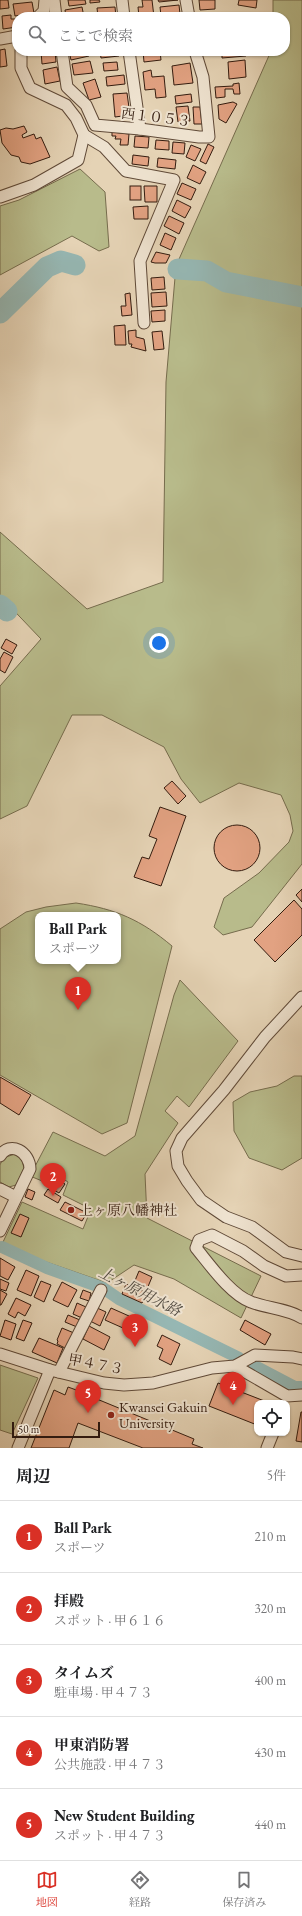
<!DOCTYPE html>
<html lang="ja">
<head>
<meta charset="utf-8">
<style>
	body { margin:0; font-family:"EB Garamond","Noto Serif JP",serif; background:#f2f2f2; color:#202124 }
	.controls { position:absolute; right:12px; bottom:12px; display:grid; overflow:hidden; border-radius:8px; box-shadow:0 1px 3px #0004 }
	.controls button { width:36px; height:36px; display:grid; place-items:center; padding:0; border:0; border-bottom:1px solid #e0e0e0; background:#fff; color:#202124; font:20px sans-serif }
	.scale { position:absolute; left:12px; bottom:10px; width:88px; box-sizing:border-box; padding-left:4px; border:2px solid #341c0f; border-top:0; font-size:11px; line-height:14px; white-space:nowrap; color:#341c0f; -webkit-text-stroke:3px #eee2cf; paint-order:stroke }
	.you { position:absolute; left:159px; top:643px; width:14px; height:14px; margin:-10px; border:3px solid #fff; border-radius:50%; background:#1a73e8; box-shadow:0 0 0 6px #1a73e833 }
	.badge { display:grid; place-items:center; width:26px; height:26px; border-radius:50%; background:#d93025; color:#fff; font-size:13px; font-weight:700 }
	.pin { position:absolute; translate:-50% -33px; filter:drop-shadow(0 1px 2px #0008) }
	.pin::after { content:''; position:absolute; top:21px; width:14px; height:12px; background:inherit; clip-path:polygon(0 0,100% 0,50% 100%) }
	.popup { position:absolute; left:35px; top:912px; width:86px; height:52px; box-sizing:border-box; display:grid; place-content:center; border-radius:8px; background:#fff; filter:drop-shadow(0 1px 3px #0005); font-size:13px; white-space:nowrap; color:#757577 }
	.popup b { font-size:15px; color:#202124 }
	.popup::after { content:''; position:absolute; left:50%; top:100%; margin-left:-8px; border:8px solid transparent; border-top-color:#fff }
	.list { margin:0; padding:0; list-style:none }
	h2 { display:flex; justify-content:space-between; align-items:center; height:52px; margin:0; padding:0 16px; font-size:17px }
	h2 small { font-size:13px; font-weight:400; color:#757577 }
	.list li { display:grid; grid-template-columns:26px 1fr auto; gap:12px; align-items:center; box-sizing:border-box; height:72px; padding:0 16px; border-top:1px solid #e0e0e0 }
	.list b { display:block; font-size:15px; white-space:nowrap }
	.list p { margin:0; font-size:13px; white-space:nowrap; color:#757577 }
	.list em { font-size:13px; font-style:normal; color:#757577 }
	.icon { flex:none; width:22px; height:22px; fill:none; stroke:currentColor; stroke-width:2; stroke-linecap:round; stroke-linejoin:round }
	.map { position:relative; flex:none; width:302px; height:1448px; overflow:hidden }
	.search { position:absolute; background:#fff; box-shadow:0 1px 3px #0004; left:12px; right:12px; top:12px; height:44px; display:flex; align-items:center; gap:10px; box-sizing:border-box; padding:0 14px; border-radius:16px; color:#757577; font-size:15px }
	.sheet { height:412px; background:#fff }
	nav { display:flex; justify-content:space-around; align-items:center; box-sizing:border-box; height:56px; border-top:1px solid #e0e0e0; background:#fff; font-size:11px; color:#757577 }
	nav a { display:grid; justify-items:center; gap:2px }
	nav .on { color:#d93025 }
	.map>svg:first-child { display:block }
</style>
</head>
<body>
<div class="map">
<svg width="302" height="1448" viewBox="0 0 302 1448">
	<rect width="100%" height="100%" fill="#e5d3b5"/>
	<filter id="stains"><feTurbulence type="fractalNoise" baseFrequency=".005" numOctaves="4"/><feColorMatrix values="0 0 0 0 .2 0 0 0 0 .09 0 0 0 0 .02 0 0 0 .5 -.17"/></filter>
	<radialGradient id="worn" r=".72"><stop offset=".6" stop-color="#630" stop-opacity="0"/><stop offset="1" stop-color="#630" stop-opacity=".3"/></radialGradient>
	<g fill="#b8bb8b" stroke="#766c4d" fill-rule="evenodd">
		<polygon points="273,0 302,0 302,864 252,927 223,935 214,927 224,898 259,873 289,842 293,831 290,815 281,795 239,783 200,803 181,779 164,747 102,715 72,715 27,806 0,819 0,686 41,639 0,596 0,532 87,609 163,582 166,382 176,266 271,51 285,51 285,17 273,17"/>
		<polygon points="80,169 105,192 109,247 99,251 72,236 0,275 0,206 19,200"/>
		<path d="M76 903C116 909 141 920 172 946L127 1123 102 1134 0 1075V929L26 912 46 907ZM38 915H118V961H38Z"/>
		<polygon points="180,980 238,1041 189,1107 177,1096 165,1111 178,1123 145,1174 147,1218 261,1276 241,1318 174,1279 134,1265 107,1283 29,1256 3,1242 22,1202 83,1229 91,1209 63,1195 68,1182 55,1174 47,1183 30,1176 53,1132 105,1156 135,1136 174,995"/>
		<polygon points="294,1076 302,1076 302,1158 282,1170 249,1158 234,1131 233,1102 250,1092 277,1086"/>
		<polygon points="15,1154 21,1157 24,1168 16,1185 9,1187 0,1182 0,1165 3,1158"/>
		<polygon points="0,1365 38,1378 12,1434 0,1430"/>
	</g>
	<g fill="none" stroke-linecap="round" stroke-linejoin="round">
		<g stroke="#96b7b3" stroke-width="12">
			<polyline points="2,1247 47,1268 103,1288 119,1299 239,1358"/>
			<polyline points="255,1366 295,1387 302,1387"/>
		</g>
		<g stroke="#96b7b3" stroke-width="21">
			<polyline points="178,269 207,271 226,282 302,297"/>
			<polyline points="0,313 47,267 61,261 75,265"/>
			<polyline points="0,605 7,611"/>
		</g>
	</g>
	<g fill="#e2a282" stroke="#341c0f">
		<polygon points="0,0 8,0 9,8 0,9"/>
		<polygon points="68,0 85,0 86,4 69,6"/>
		<polygon points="90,0 99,0 100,2 90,3"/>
		<polygon points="142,0 152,0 154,17 139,17 138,7 143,7"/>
		<polygon points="158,0 178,0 159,2"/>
		<polygon points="199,0 215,0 215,9 200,10"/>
		<polygon points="239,0 257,0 256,8 238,5"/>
		<polygon points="32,2 34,13 15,16 13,4"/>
		<polygon points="179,5 180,14 161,16 160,7"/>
		<polygon points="82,7 84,17 66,17 65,10"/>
		<polygon points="115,7 116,17 98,17 97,8"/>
		<polygon points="11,15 11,19 17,19 17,27 3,29 2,16"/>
		<polygon points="5,49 7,66 0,67 0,50"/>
		<polygon points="41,51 55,51 56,62 42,64"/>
		<polygon points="69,51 88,51 89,56 71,60"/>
		<polygon points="100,51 119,51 119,56 101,58"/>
		<polygon points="143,51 160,51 161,60 144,62"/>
		<polygon points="171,51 186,51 186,54 171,55"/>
		<polygon points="222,51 245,51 246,56 222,58"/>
		<polygon points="245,60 246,77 229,79 228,62"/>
		<polygon points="90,61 93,73 74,75 72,64"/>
		<polygon points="117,62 118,70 104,71 103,63"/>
		<polygon points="190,63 193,83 174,85 172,66"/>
		<polygon points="57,67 60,81 45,84 43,70"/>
		<polygon points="151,70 152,77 164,76 166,97 156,98 155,89 145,90 143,72"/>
		<polygon points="124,75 125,84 107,86 106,77"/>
		<polygon points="95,79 101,97 89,100 83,83"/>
		<polygon points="239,83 240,94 234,94 233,89 225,89 225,97 216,98 215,87 233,86 233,84"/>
		<polygon points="127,93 130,115 115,117 113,94"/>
		<polygon points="191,94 192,102 176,104 175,96"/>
		<polygon points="233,102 237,104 226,123 219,119 218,105"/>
		<polygon points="188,106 190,121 178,122 176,107"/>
		<polygon points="193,107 200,107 202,124 194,124"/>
		<polygon points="24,126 27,132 22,135 23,138 34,134 36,139 41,137 50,157 30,164 21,162 19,157 11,155 2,143 0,130 6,128 13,129"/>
		<polygon points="112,132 129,134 128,145 120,145 121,139 115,139 116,136 112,136"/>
		<polygon points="135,136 149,137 148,148 134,147"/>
		<polygon points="156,140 169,141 169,150 155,149"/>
		<polygon points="173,142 185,143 184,154 172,153"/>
		<polygon points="208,144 214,147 206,164 200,161"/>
		<polygon points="191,145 201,149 195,161 186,157"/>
		<polygon points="133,155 149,157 148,166 132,164"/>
		<polygon points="158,158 176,160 175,169 157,167"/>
		<polygon points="193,165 206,172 200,184 187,178"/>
		<polygon points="182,183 196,189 191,200 177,194"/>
		<rect x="130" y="186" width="11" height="14"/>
		<polygon points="144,186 157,186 157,202 145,202"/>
		<polygon points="177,200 191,207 185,218 172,211"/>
		<polygon points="148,206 148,219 134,219 133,207"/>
		<polygon points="169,216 184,223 179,234 164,226"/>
		<polygon points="165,233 176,238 171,250 160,245"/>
		<polygon points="156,252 170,255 166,263 155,263 151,262"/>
		<polygon points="164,277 165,289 152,290 151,278"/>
		<polygon points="166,292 167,306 152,307 151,293"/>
		<polygon points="130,293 132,315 122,316 121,306 126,306 125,294"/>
		<polygon points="165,310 165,321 152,322 151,311"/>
		<polygon points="125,325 126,345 115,345 114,326"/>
		<polygon points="136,330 136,337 144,339 146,351 131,347 132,344 129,344 128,331"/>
		<polygon points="162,331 164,349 154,350 152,332"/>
		<polygon points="6,639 17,645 12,654 1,648"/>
		<polygon points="4,652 13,657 5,673 0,670 0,659"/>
		<polygon points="172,781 186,796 178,804 164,788"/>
		<polygon points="160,807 186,816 161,886 134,877 142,857 149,859 157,839 149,836"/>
		<circle cx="237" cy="848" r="23"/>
		<polygon points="302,889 302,902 296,895"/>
		<polygon points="294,900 302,909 302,935 275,962 254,940"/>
		<polygon points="0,1077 31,1095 19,1115 0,1103"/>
		<polygon points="58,1179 65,1184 59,1193 52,1189"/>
		<polygon points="28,1189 35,1192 32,1200 25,1197"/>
		<polygon points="48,1189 61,1197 58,1203 44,1195"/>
		<polygon points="65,1202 87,1213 82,1221 60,1210"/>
		<polygon points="20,1214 29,1218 21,1237 11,1233"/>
		<polygon points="0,1258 15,1267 8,1280 0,1276"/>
		<polygon points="26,1270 39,1276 31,1296 17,1290"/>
		<polygon points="139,1271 152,1277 147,1289 134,1283"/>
		<polygon points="0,1279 9,1283 6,1291 0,1289"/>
		<polygon points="41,1281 51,1285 44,1302 34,1297"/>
		<polygon points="62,1282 77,1290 68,1307 53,1300"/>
		<polygon points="126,1284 147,1293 142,1303 122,1294"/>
		<polygon points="0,1290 7,1294 1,1305 0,1305"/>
		<polygon points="83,1290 91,1293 89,1301 80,1298"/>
		<polygon points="16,1298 31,1305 25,1316 18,1312 15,1318 8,1314"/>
		<polygon points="77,1303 86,1307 82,1318 73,1314"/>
		<polygon points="95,1307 106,1312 100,1326 88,1320"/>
		<polygon points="111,1308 129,1316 123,1328 105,1320"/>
		<polygon points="68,1315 80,1320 77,1327 65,1322"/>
		<polygon points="5,1320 16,1324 11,1340 0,1336"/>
		<polygon points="23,1320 32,1323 24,1341 16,1338"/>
		<polygon points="245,1320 271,1334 265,1345 240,1330"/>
		<polygon points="89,1326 110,1337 104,1350 83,1339"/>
		<polygon points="62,1328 74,1333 67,1349 57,1344 58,1341 57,1340"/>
		<polygon points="162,1335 180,1344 171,1365 159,1359 163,1349 157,1346"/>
		<polygon points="39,1338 63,1348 57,1363 32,1352"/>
		<polygon points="218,1383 267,1402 257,1403 257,1425 209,1406"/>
		<polygon points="68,1387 79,1391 77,1397 90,1402 92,1397 194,1439 192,1444 203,1448 143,1448 78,1423 69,1448 31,1448 54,1390 65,1395"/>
		<polygon points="301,1412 302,1412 302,1442 296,1441"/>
	</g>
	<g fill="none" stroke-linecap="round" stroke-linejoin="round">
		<defs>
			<g id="minor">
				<polyline points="54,0 56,17"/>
				<polyline points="122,0 124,17"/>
				<polyline points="186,0 189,17"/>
				<polyline points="38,17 44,11 45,0"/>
				<polyline points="0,39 17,36"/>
				<polyline points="62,51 67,87 86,105 95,125 140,129 199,137 209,137 203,77 195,51"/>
				<polyline points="129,51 140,129"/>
				<polyline points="84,135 104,147 126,171 174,180 140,261 144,323"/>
				<polyline points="0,197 34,185 78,160 84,135 76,118 66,105 30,88 21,68 21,51"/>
				<polyline points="302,997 265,1037 224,1090 182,1138 176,1151 178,1166 187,1181 201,1200 226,1217 252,1227 286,1252 302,1256"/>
				<path d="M0 1156C10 1140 30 1152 30 1169L0 1231"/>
				<polyline points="0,1189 16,1197"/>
				<path d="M302 1275 286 1276 264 1266 243 1251 212 1235 199 1240 196 1248C210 1265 231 1295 251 1302 266 1308 289 1309 302 1318"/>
				<polyline points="0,1354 50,1370 104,1383 124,1385 153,1383 212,1368 235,1366 255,1355 293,1357 302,1359"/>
				<polyline points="235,1366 287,1396 302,1395"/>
				<polyline points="59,1372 101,1290"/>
				<polyline points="18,1448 50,1370"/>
				<polyline points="267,1448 273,1433"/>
			</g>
		</defs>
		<use href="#minor" stroke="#604a38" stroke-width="13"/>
		<use href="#minor" stroke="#eee2cf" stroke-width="11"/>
	</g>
	<g fill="#8f2418" stroke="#eee2cf" stroke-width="1.5">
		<circle cx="71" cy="1210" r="4"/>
		<circle cx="111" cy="1415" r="4"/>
	</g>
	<g text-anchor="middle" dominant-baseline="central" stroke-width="4" stroke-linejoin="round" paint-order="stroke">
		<g font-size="14" fill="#341c0f" stroke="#eee2cf">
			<text transform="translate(156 117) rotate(7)">西１０５３</text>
			<text transform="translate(96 1364) rotate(11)">甲４７３</text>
		</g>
		<g font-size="14" fill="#341c0f" stroke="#eee2cf" text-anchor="start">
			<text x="79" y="1210">上ヶ原八幡神社</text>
			<text x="119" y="1407">Kwansei Gakuin<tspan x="119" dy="16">University</tspan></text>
		</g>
		<g font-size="15" font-style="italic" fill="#514a40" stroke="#eee2cf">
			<text transform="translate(140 1291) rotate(27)">上ヶ原用水路</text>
		</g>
	</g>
	<rect width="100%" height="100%" filter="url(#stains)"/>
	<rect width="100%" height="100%" fill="url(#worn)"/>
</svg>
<div class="controls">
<button><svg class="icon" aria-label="locate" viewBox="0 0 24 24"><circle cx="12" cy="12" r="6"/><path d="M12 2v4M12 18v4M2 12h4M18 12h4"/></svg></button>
</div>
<div class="scale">50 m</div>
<div class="you"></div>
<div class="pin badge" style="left:78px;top:1010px">1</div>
<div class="popup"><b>Ball Park</b>スポーツ</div>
<div class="pin badge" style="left:53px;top:1196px">2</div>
<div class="pin badge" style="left:135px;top:1347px">3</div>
<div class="pin badge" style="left:233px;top:1405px">4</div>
<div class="pin badge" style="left:88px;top:1413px">5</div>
<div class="search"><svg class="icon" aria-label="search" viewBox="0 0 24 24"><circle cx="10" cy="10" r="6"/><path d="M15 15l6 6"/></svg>ここで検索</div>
</div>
<section class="sheet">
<h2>周辺<small>5件</small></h2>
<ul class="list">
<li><span class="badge">1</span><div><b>Ball Park</b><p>スポーツ</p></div><em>210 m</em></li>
<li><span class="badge">2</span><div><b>拝殿</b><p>スポット · 甲６１６</p></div><em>320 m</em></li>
<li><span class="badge">3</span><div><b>タイムズ</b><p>駐車場 · 甲４７３</p></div><em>400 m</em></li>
<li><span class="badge">4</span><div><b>甲東消防署</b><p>公共施設 · 甲４７３</p></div><em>430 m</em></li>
<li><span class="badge">5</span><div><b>New Student Building</b><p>スポット · 甲４７３</p></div><em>440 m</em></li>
</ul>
</section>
<nav>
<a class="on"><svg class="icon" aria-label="map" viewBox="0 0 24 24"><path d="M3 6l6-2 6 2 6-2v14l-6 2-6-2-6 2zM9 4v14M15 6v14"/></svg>地図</a>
<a><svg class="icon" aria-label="directions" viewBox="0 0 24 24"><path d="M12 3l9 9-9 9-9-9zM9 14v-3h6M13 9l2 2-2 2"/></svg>経路</a>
<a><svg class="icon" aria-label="saved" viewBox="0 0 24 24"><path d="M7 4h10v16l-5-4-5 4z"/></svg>保存済み</a>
</nav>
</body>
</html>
